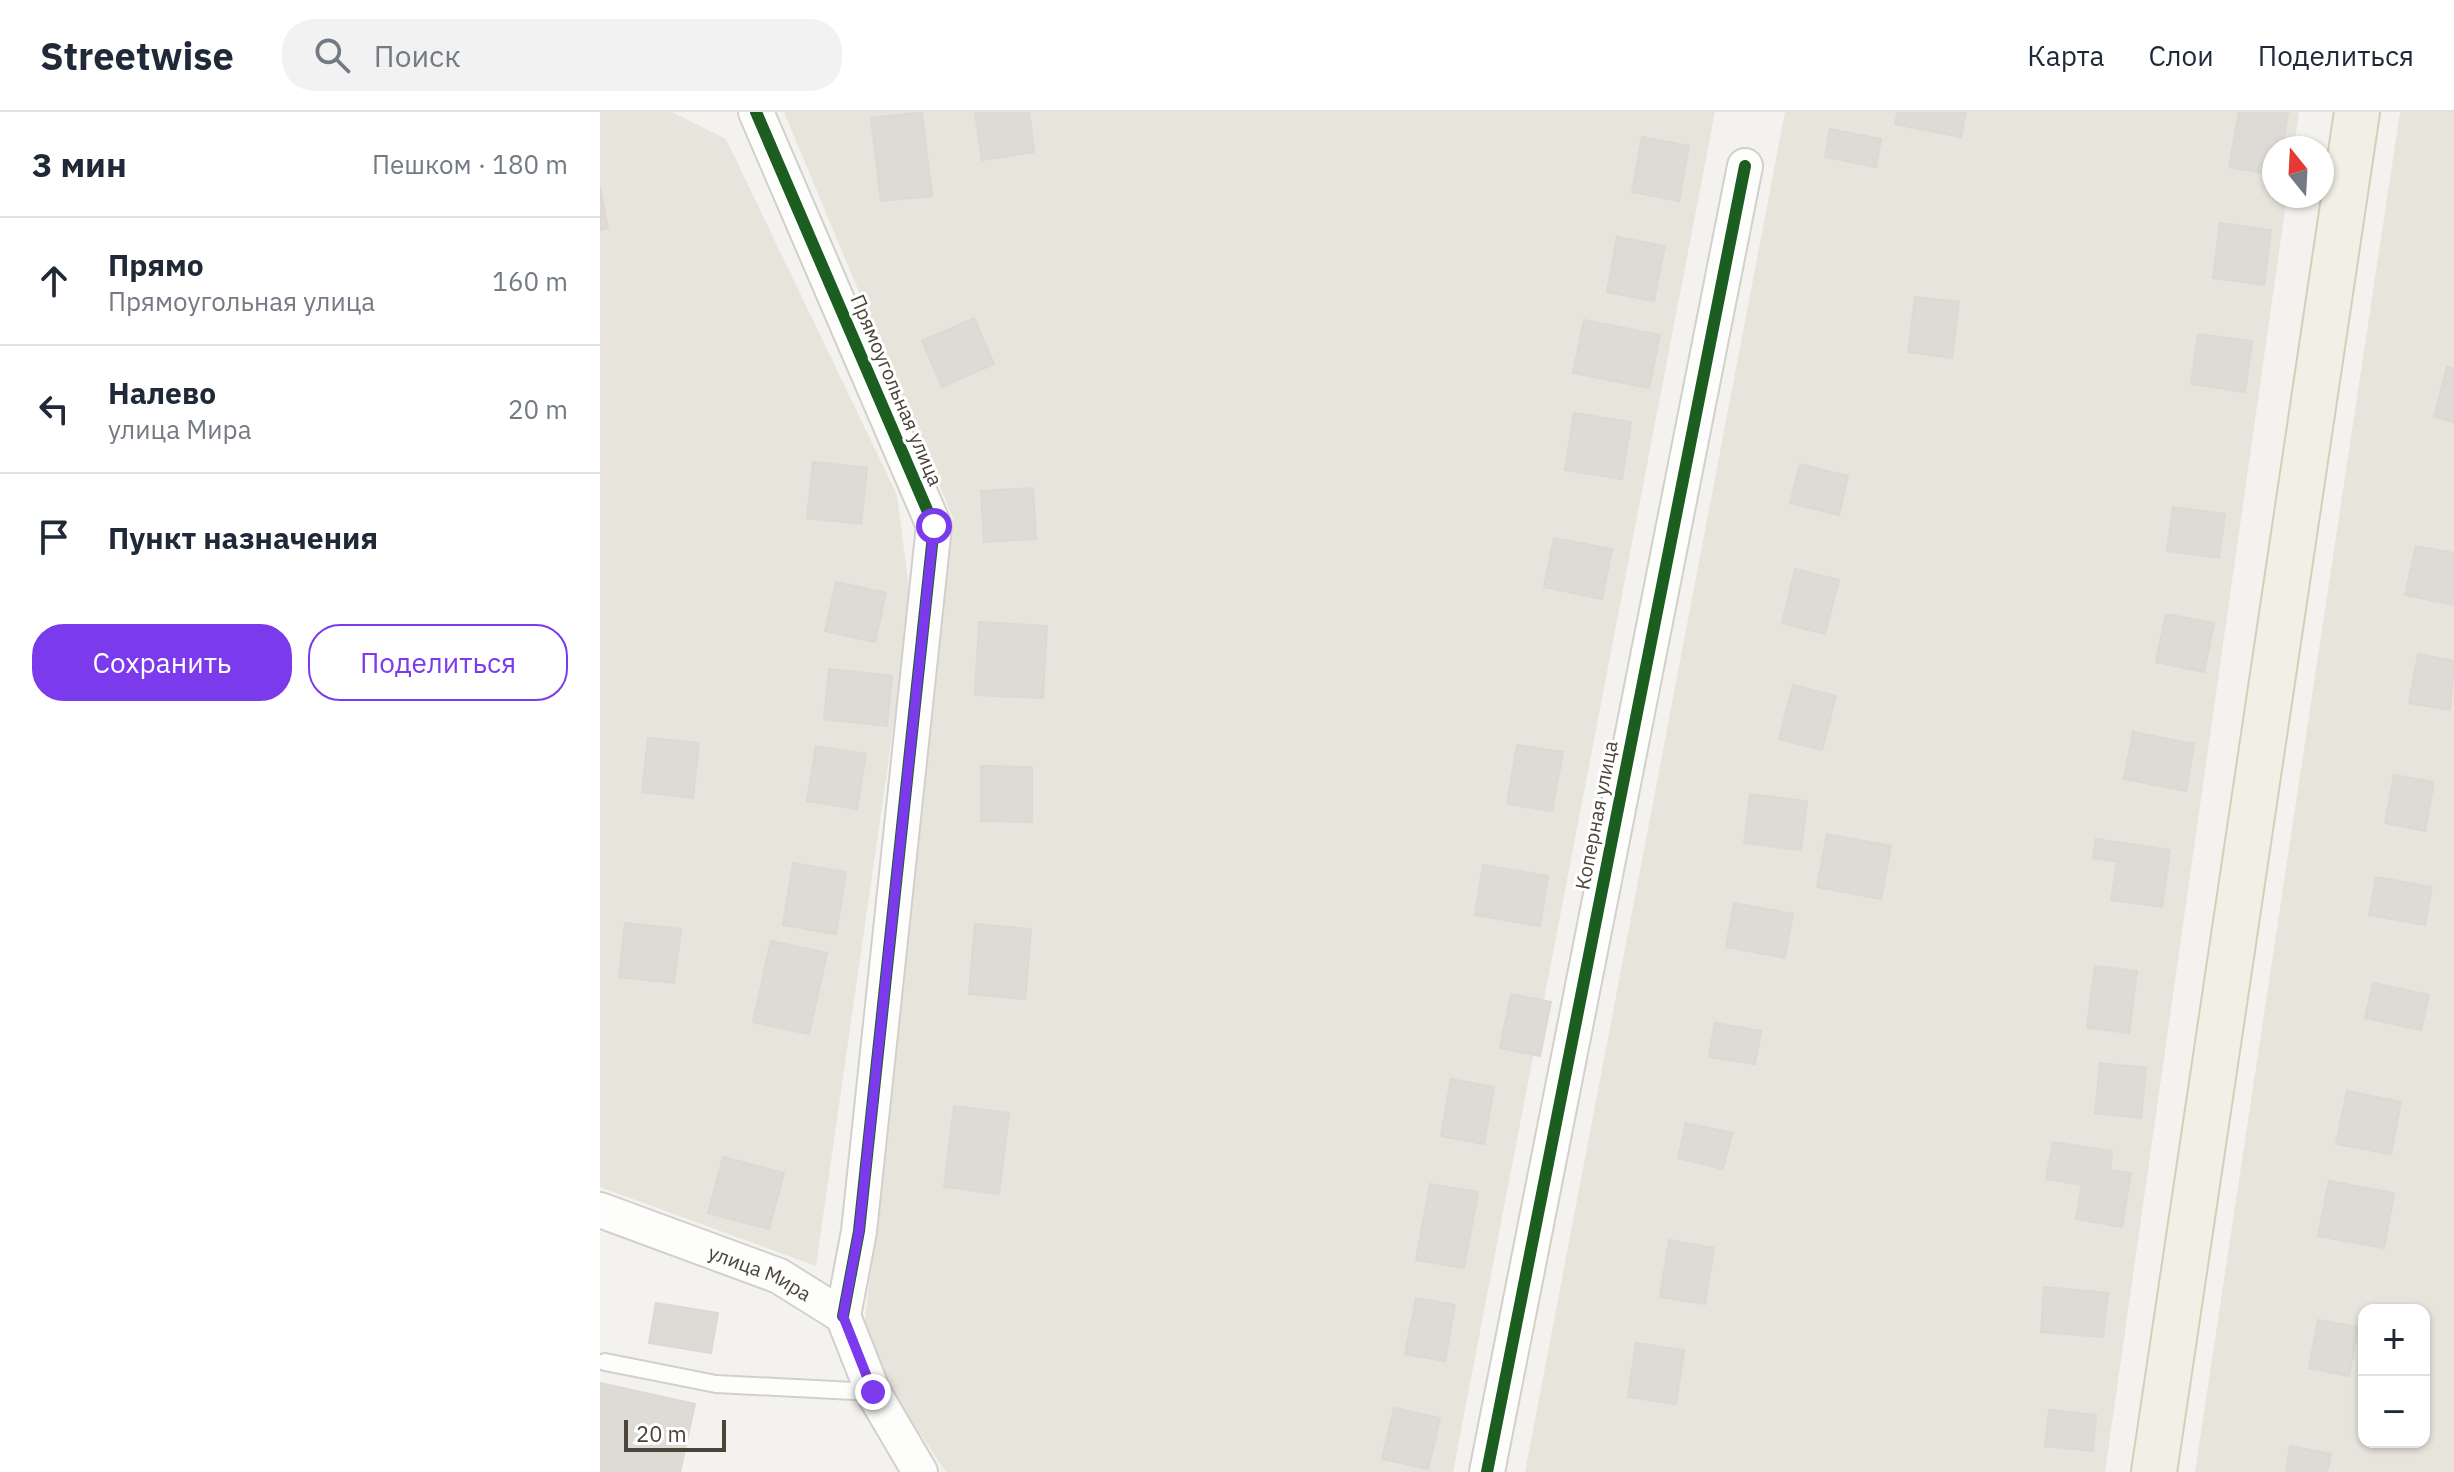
<!DOCTYPE html>
<html lang="ru">
<head>
<meta charset="utf-8">
<style>
	body { margin:0; font-family:"IBM Plex Sans",sans-serif; background:#f2f2f3; color:#1f2937 }
	.controls { position:absolute; right:24px; bottom:24px; display:grid; overflow:hidden; border-radius:16px; box-shadow:0 2px 6px #0004 }
	.controls button { width:72px; height:72px; display:grid; place-items:center; padding:0; border:0; border-bottom:2px solid #e0e1e3; background:#fff; color:#1f2937; font:40px sans-serif }
	.compass { position:absolute; left:1662px; top:24px; width:72px; height:72px; border-radius:50%; background:#fff; box-shadow:0 2px 6px #0004; rotate:342deg }
	.scale { position:absolute; left:24px; bottom:20px; width:102px; box-sizing:border-box; padding-left:8px; border:4px solid #4b4439; border-top:0; font-size:22px; line-height:28px; white-space:nowrap; color:#4b4439; -webkit-text-stroke:6px #fff; paint-order:stroke }
	.stop { position:absolute; width:24px; height:24px; margin:-18px; border:6px solid #7c3aed; border-radius:50%; background:#fff }
	.stop.end { background:#7c3aed; border-color:#fff; box-shadow:0 2px 8px #0008 }
	.list { margin:0; padding:0; list-style:none }
	h2 { display:flex; justify-content:space-between; align-items:center; height:104px; margin:0; padding:0 32px; font-size:34px }
	h2 small { font-size:26px; font-weight:400; color:#747a83 }
	.list li { display:grid; grid-template-columns:52px 1fr auto; gap:24px; align-items:center; box-sizing:border-box; height:128px; padding:0 32px; border-top:2px solid #e0e1e3 }
	.list b { display:block; font-size:30px; white-space:nowrap }
	.list p { margin:0; font-size:26px; white-space:nowrap; color:#747a83 }
	.list em { font-size:26px; font-style:normal; color:#747a83 }
	.actions { display:flex; gap:16px; padding:24px 32px }
	.actions a { flex:1; padding:18px 0; border:2px solid #7c3aed; border-radius:32px; text-align:center; font-size:28px; color:#7c3aed }
	.actions .main { background:#7c3aed; color:#fff }
	.icon { flex:none; width:44px; height:44px; fill:none; stroke:currentColor; stroke-width:2; stroke-linecap:round; stroke-linejoin:round }
	.map { position:relative; flex:none; width:1854px; height:1360px; overflow:hidden }
	header { display:flex; align-items:center; gap:48px; box-sizing:border-box; height:112px; padding:0 40px; background:#fff; border-bottom:2px solid #e0e1e3 }
	header strong { font-size:38px }
	nav { display:flex; gap:44px; margin-inline-start:auto; font-size:28px }
	.search { width:560px; height:72px; background:#f2f2f3; display:flex; align-items:center; gap:20px; box-sizing:border-box; padding:0 28px; border-radius:32px; color:#747a83; font-size:30px }
	main { display:flex }
	aside { flex:1; background:#fff }
	.map>svg:first-child { display:block }
</style>
</head>
<body>
<header>
<strong>Streetwise</strong>
<div class="search"><svg class="icon" aria-label="search" viewBox="0 0 24 24"><circle cx="10" cy="10" r="6"/><path d="M15 15l6 6"/></svg>Поиск</div>
<nav><a>Карта</a><a>Слои</a><a>Поделиться</a></nav>
</header>
<main>
<aside>
<h2>3 мин<small>Пешком · 180 m</small></h2>
<ul class="list">
<li><svg class="icon" aria-label="ahead" viewBox="0 0 24 24"><path d="M12 20V5M6 11l6-6 6 6"/></svg><div><b>Прямо</b><p>Прямоугольная улица</p></div><em>160 m</em></li>
<li><svg class="icon" aria-label="left" viewBox="0 0 24 24"><path d="M17 20v-9H6M10 6l-5 5 5 5"/></svg><div><b>Налево</b><p>улица Мира</p></div><em>20 m</em></li>
<li><svg class="icon" aria-label="arrive" viewBox="0 0 24 24"><path d="M6 21V4h12l-3 4 3 4H6"/></svg><div><b>Пункт назначения</b></div></li>
</ul>
<div class="actions"><a class="main">Сохранить</a><a>Поделиться</a></div>
</aside>
<div class="map">
<svg width="1854" height="1360" viewBox="0 0 1854 1360">
	<rect width="100%" height="100%" fill="#f4f2ee"/>
	<g fill="#e7e4dc" fill-rule="evenodd">
		<polygon points="0,0 72,0 126,27 297,383 311,492 216,1154 0,1075"/>
		<polygon points="184,0 1115,0 853,1360 346,1360 262,1236 353,406"/>
		<polygon points="1185,0 1699,0 1694,36 1674,36 1674,84 1687,84 1505,1360 925,1360"/>
		<path d="M1800 0H1854V1360H1595ZM1764 1198H1824V1330H1764Z"/>
	</g>
	<g fill="#dedbd6" stroke="#dcd9d4" stroke-width="2">
		<polygon points="322,0 332,84 281,89 271,6"/>
		<polygon points="375,0 429,0 434,40 382,48"/>
		<polygon points="1298,0 1366,0 1361,25 1295,12"/>
		<polygon points="1639,0 1688,1 1682,36 1674,36 1674,63 1629,55"/>
		<polygon points="1230,17 1281,27 1276,55 1225,45"/>
		<polygon points="1042,25 1089,34 1079,89 1032,80"/>
		<polygon points="0,75 8,116 0,118"/>
		<polygon points="1620,111 1671,118 1664,173 1613,166"/>
		<polygon points="1017,125 1065,134 1054,189 1007,180"/>
		<polygon points="1315,185 1359,190 1352,246 1308,240"/>
		<polygon points="374,206 394,252 342,275 322,229"/>
		<polygon points="984,208 1060,223 1049,276 973,261"/>
		<polygon points="1598,222 1652,229 1645,280 1591,272"/>
		<polygon points="1847,255 1854,257 1854,310 1834,305"/>
		<polygon points="974,301 1031,310 1022,367 965,358"/>
		<polygon points="213,350 267,356 261,412 207,406"/>
		<polygon points="1200,352 1248,364 1239,403 1190,391"/>
		<polygon points="433,376 436,427 384,430 381,379"/>
		<polygon points="1573,395 1625,402 1619,446 1567,439"/>
		<polygon points="954,426 1012,437 1002,487 944,475"/>
		<polygon points="1816,434 1854,441 1854,493 1805,483"/>
		<polygon points="1195,457 1239,468 1225,522 1182,511"/>
		<polygon points="236,470 286,481 275,530 225,519"/>
		<polygon points="1566,502 1614,511 1604,560 1556,550"/>
		<polygon points="379,510 447,514 443,586 375,583"/>
		<polygon points="1818,542 1854,549 1850,598 1809,591"/>
		<polygon points="229,557 292,564 287,614 224,607"/>
		<polygon points="1193,573 1236,584 1222,638 1179,627"/>
		<polygon points="1533,620 1594,632 1586,679 1524,667"/>
		<polygon points="48,626 99,631 93,686 42,680"/>
		<polygon points="917,633 963,640 952,699 907,692"/>
		<polygon points="216,634 266,642 257,697 207,689"/>
		<polygon points="381,654 432,655 432,710 381,709"/>
		<polygon points="1794,663 1834,670 1825,719 1785,711"/>
		<polygon points="1150,682 1207,689 1201,738 1144,731"/>
		<polygon points="1227,722 1291,734 1281,787 1217,775"/>
		<polygon points="1496,727 1570,738 1562,795 1511,788 1517,750 1493,746"/>
		<polygon points="193,751 246,760 236,822 183,813"/>
		<polygon points="883,753 948,764 940,814 875,803"/>
		<polygon points="1776,765 1832,775 1825,813 1769,803"/>
		<polygon points="1134,791 1193,802 1185,846 1126,835"/>
		<polygon points="25,811 81,817 74,871 19,865"/>
		<polygon points="375,812 431,817 425,887 369,882"/>
		<polygon points="171,829 227,841 209,922 153,910"/>
		<polygon points="1495,854 1537,859 1529,921 1487,916"/>
		<polygon points="1773,871 1829,883 1821,918 1765,906"/>
		<polygon points="911,882 951,890 940,944 900,936"/>
		<polygon points="1115,911 1161,919 1155,952 1109,945"/>
		<polygon points="1500,951 1546,956 1541,1006 1495,1001"/>
		<polygon points="851,967 894,975 884,1032 841,1024"/>
		<polygon points="1747,979 1801,990 1791,1042 1736,1032"/>
		<polygon points="354,994 409,1001 399,1082 344,1075"/>
		<polygon points="1086,1011 1132,1021 1123,1057 1078,1046"/>
		<polygon points="1453,1030 1512,1039 1510,1058 1531,1061 1522,1115 1476,1107 1482,1073 1446,1067"/>
		<polygon points="123,1045 184,1061 169,1117 108,1101"/>
		<polygon points="1729,1069 1794,1081 1784,1136 1718,1124"/>
		<polygon points="830,1072 878,1080 864,1156 816,1148"/>
		<polygon points="1069,1128 1114,1136 1105,1192 1060,1185"/>
		<polygon points="1444,1175 1508,1181 1503,1225 1441,1220"/>
		<polygon points="816,1186 855,1193 845,1249 805,1242"/>
		<polygon points="56,1191 118,1201 111,1241 49,1231"/>
		<polygon points="1718,1208 1758,1215 1749,1264 1709,1256"/>
		<polygon points="1036,1231 1084,1238 1076,1292 1028,1285"/>
		<polygon points="0,1271 95,1292 80,1360 0,1360"/>
		<polygon points="794,1296 840,1306 828,1357 782,1347"/>
		<polygon points="1449,1298 1496,1303 1493,1339 1445,1334"/>
		<polygon points="1690,1334 1731,1342 1727,1360 1686,1360"/>
	</g>
	<g fill="none" stroke-linecap="round" stroke-linejoin="round">
		<defs>
			<polyline id="lane" points="5,1250 116,1272 273,1280"/>
			<g id="street">
				<polyline points="156,0 334,414 259,1119 243,1204"/>
				<path id="s1" d="M0 1098 179 1164 243 1204 273 1280 320 1360"/>
				<polyline points="887,1360 1145,54"/>
			</g>
			<polyline id="primary" points="1554,1360 1757,0"/>
		</defs>
		<use href="#lane" stroke="#d2d0cb" stroke-width="20"/>
		<use href="#street" stroke="#d2d0cb" stroke-width="38"/>
		<use href="#primary" stroke="#d6cebb" stroke-width="48"/>
		<use href="#lane" stroke="#fdfdfc" stroke-width="16"/>
		<use href="#street" stroke="#fdfdfc" stroke-width="34"/>
		<use href="#primary" stroke="#f2efe6" stroke-width="44"/>
		<defs>
			<g id="cycleway">
				<polyline points="156,0 334,414 259,1119 243,1204"/>
				<polyline points="887,1360 1145,54"/>
			</g>
		</defs>
		<use href="#cycleway" stroke="#fff" stroke-width="17"/>
		<use href="#cycleway" stroke="#1b5e20" stroke-width="12"/>
	</g>
	<g fill="none" stroke-linecap="round" stroke-linejoin="round">
		<polyline stroke="#7c3aed" stroke-width="10" points="273,1280 243,1204 259,1119 334,414"/>
	</g>
	<g text-anchor="middle" dominant-baseline="central" stroke-width="6" stroke-linejoin="round" paint-order="stroke">
		<g font-size="20" fill="#4b4439" stroke="#fff">
			<text transform="translate(297 278) rotate(67)">Прямоугольная улица</text>
			<text transform="translate(996 703) rotate(-79)">Коперная улица</text>
			<text stroke="none"><textPath href="#s1" startOffset="172">улица Мира</textPath></text>
		</g>
	</g>
</svg>
<div class="controls">
<button>+</button>
<button>−</button>
</div>
<svg class="compass" viewBox="-18 -18 36 36"><path d="M0-13l5 13h-10z" fill="#e53935"/><path d="M0 13l5-13h-10z" fill="#747a83"/></svg>
<div class="scale">20 m</div>
<div class="stop" style="left:334px;top:414px"></div>
<div class="stop end" style="left:273px;top:1280px"></div>
</div>
</main>
</body>
</html>
